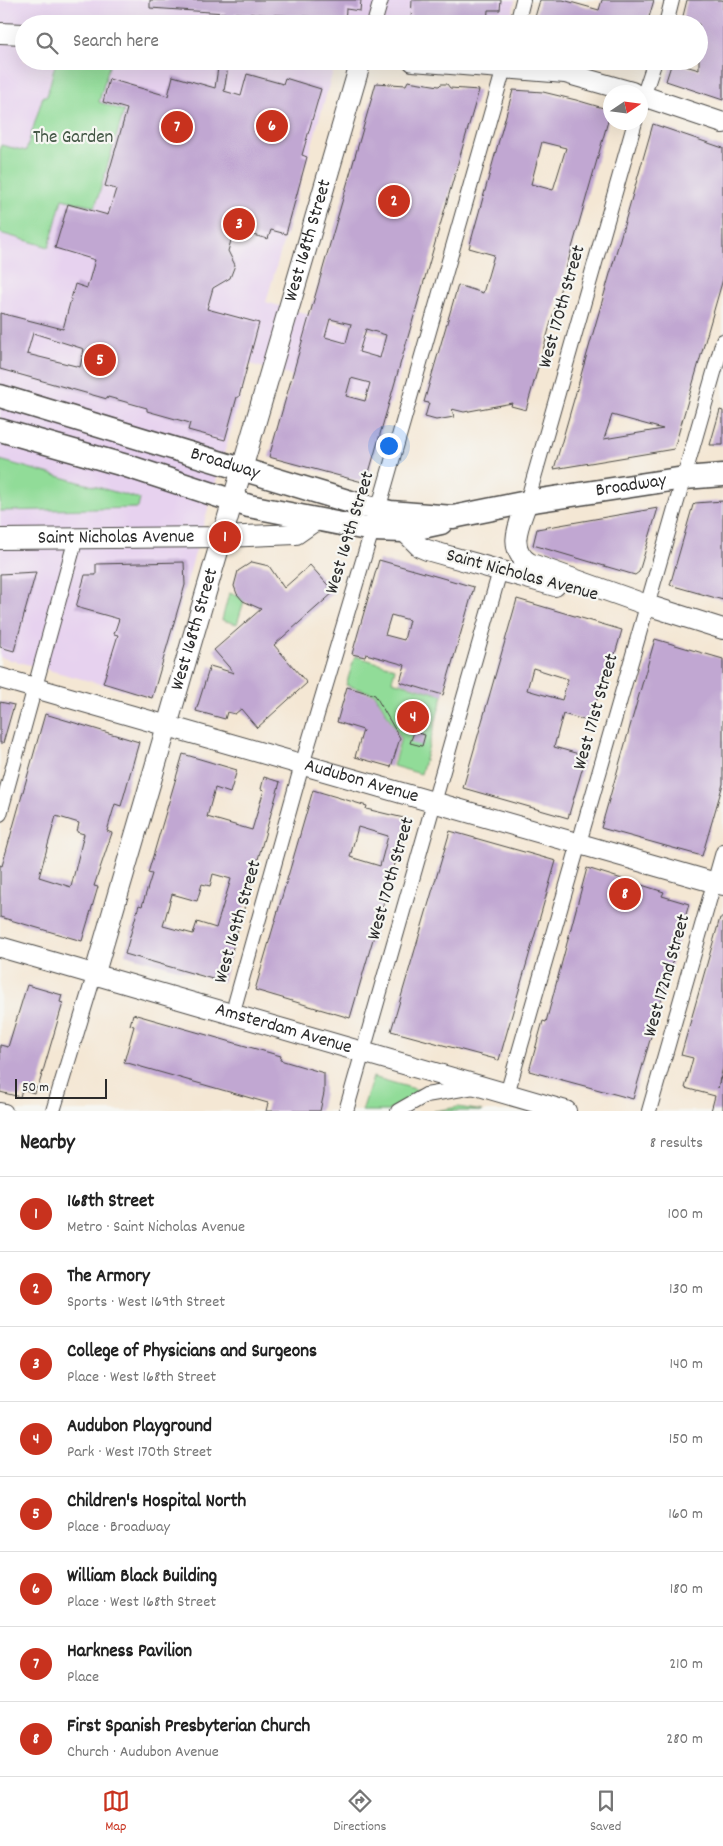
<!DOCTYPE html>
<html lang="en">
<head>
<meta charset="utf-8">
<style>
	body { margin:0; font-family:Dekko,sans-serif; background:#f2f2f2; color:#222 }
	.compass { position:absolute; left:603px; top:85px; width:45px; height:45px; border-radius:50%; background:#fff; box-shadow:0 5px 20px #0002; rotate:77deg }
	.scale { position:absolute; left:15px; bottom:12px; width:92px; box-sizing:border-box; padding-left:5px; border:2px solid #2b2b2b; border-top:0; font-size:14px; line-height:18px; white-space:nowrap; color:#2b2b2b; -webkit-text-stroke:4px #f6f6f2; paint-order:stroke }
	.you { position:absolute; left:388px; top:445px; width:18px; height:18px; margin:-12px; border:4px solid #fff; border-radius:50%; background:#1a73e8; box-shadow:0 0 0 8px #1a73e833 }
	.badge { display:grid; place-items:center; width:32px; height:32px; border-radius:50%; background:#c8321e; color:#fff; font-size:16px; font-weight:700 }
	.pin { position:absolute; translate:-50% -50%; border:2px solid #fff; box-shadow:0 1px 5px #0006 }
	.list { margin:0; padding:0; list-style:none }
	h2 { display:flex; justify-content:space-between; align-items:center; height:65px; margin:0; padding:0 20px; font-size:21px }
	h2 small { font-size:16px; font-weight:400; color:#767676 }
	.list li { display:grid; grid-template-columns:32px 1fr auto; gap:15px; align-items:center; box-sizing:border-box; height:75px; padding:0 20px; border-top:1px solid #e0e0e0 }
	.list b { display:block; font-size:19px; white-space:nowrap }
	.list p { margin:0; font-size:16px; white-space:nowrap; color:#767676 }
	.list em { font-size:16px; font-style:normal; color:#767676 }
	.icon { flex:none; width:28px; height:28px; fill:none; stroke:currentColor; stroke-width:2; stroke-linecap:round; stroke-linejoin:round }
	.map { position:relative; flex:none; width:723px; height:1111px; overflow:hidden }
	.search { position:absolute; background:#fff; box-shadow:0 5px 20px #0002; left:15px; right:15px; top:15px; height:55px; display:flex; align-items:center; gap:12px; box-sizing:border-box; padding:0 18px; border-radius:28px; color:#767676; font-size:19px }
	.sheet { height:665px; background:#fff }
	nav { display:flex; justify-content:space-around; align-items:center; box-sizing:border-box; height:70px; border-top:1px solid #e0e0e0; background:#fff; font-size:14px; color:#767676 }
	nav a { display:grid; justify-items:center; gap:2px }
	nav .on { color:#c8321e }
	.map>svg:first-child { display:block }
</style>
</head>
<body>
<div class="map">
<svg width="723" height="1111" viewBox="0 0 723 1111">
	<rect width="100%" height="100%" fill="#f6f6f2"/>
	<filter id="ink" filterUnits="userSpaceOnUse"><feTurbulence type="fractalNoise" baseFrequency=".02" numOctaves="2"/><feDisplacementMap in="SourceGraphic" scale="10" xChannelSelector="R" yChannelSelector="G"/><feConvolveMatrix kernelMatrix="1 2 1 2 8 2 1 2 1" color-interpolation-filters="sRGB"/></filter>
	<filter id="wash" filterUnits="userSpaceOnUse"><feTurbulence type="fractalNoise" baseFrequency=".0096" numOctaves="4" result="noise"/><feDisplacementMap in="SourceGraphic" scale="20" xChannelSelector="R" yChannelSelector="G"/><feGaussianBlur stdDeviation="1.12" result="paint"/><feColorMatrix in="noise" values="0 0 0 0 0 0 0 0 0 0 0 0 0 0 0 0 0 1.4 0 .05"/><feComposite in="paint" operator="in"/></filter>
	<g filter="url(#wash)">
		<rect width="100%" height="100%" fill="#f4e7d4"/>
		<polygon fill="#e7d2ef" points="0,0 515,0 512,16 508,24 24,24 24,61 336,61 266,302 409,344 391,404 250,364 153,698 0,657"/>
		<g fill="#91dc98" stroke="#5e8462">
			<polygon points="56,61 110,63 99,102 124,111 95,207 62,199 49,247 0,233 0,148 1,145 26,151 43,96 47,96"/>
			<polygon points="0,460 140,499 138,508 0,511"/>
			<polygon points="229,593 238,596 244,601 237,624 222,620"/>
			<polygon points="355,656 395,668 392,681 443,695 421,774 393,766 401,738 375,694 346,685"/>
			<polygon points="373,1077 422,1091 388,1111 362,1111"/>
			<polygon points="458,1107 483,1111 434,1111"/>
		</g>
		<g id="blocks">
			<g fill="#c1a7d2" fill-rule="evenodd">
				<polygon points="150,0 361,0 360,11 346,9 345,24 320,24 321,17 235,13 234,24 224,24 225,13 150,8"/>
				<polygon points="412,0 501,0 500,10 488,10 487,24 430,24 411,21"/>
				<polygon points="540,0 563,0 599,10 602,0 654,0 647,24 533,24"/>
				<polygon points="687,0 723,0 723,100 666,81 672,62 699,70 699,24 681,24"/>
				<path d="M219 61H229L224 91 241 96 247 74 283 84 285 78 321 89 302 155 307 157 286 234 271 230 268 239 234 230 228 251 235 265 230 278 213 288 207 309 259 323 239 397H237L225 440 188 430 190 423 147 411V408L108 397 107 399 0 369V313L63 329 75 284 87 288 95 260 55 248 68 204 108 215 116 189 105 186 127 109 103 102 109 79 168 96 173 76 215 88ZM33 333 84 349 80 367 27 354Z"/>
				<path d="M408 81 439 86 441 84H447L450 88 479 90 366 483 269 457 376 83 406 85ZM330 319 351 324 346 343 325 337ZM366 329 386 335 380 358 359 352ZM351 378 370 383 365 401 346 396Z"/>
				<path d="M513 90 543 92 576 100 610 110V114L526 410 511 406 512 403 464 412 452 409 454 417 436 420 425 417 429 403 424 402 458 285 483 293 494 255 469 248ZM542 142 566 148 553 190 531 184Z"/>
				<path d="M653 124 723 148V279L674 449 554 469ZM612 415 663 429 604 439Z"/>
				<polygon points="720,410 723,411 723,445 710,445"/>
				<polygon points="723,501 723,600 670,585 693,505 695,503"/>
				<polygon points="658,508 639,572 635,575 533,545 537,529"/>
				<path d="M379 560 474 587 443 695 400 682 405 665 366 654 365 657 352 654ZM391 615 409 620 404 640 385 635Z"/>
				<polygon points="184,562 185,585 152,698 103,683 118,635 114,634 119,619 76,607 85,575 96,575 96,564"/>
				<polygon points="252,562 269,566 284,588 310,565 334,592 274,645 307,683 257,728 241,709 235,714 227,712 225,719 196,711 210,666 234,673 214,650 261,609 243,601 237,594 234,586 238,571"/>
				<polygon points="36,572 14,651 0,647 0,574"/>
				<path d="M517 599 622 630 608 678 603 677 591 722 563 714 554 747 586 756 568 818 463 788ZM533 668 568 679 562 700 527 690Z"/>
				<polygon points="655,639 723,659 723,784 702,856 601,828"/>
				<polygon points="347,687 375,695 400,738 391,767 355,757 363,730 337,722"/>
				<polygon points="0,702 14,705 3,743 0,743"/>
				<path d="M45 714 139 742 121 806 115 804 107 831 112 833 94 886 98 887 82 941 0 917V865L2 866ZM56 816 79 823 77 832 84 834 71 887 39 877Z"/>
				<polygon points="414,732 425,735 422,746 410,743"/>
				<path d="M183 754 237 770 230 793 215 788 207 817 252 830 264 790 261 789 264 777 280 782 223 982 125 954 139 905 142 906 152 874 148 873ZM213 874 231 879 216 928 197 922 193 934 163 926 172 894 197 901 202 884 210 886Z"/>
				<path d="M313 790 367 806 366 809 408 819 350 1018 255 990ZM358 827 388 836 380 866 350 857Z"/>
				<polygon points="450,831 556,861 499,1060 391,1031"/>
				<polygon points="587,868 664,892 662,896 689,904 633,1099 529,1071 543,1021 546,1022"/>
				<polygon points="720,918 723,918 723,1067 718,1088 720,1078 723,1078 723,1111 711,1111 715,1096 685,1088 693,1058 681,1055"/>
				<polygon points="27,985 62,995 60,1002 63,1003 38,1088 36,1087 34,1093 22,1089 20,1097 0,1092 0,1045 8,1047"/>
				<polygon points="133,1014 281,1056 280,1060 324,1073 324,1093 320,1111 266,1111 268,1103 124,1062 134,1026 130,1025"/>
			</g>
		</g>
	</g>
	<g filter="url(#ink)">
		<use href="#blocks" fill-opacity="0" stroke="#494744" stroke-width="1"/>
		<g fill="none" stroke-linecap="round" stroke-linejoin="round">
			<defs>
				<g id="street">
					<polyline points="374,24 381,0"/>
					<polyline points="517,24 523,0"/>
					<polyline points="666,24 672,0"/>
					<polyline points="641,103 655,61"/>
					<polyline points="527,502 635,122"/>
					<polyline points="0,814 76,538"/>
					<polyline points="232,1015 302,765 378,510 506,61"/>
					<polyline points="507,1094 723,341"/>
					<polyline points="0,1110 5,1111"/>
					<polyline points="53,1111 94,976"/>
					<polyline points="346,1111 500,571"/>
					<polyline points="398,1111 426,1095 474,1087"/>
					<polyline points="649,1111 723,852"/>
				</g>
				<g id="secondary">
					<polyline points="0,33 24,34"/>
					<polyline points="413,61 565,73 632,92"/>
					<polyline points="640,95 723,123"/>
					<path d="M527 502C520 523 506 548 529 563L647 605 723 629"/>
					<polyline points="404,531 420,547 427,550 555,586"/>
					<path id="s1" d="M0 539 222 537 296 534 316 520"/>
					<path id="s2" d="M0 678 723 885"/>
					<path id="s3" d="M0 947 566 1111"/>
					<path id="s4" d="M94 976 361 61"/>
				</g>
				<g id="primary">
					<path id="s5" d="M0 396 364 506 390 512 453 517 527 502 684 478 723 475"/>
					<polyline points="0,430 127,466 249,506 372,530 404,531 441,523"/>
				</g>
			</defs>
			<use href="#street" stroke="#494744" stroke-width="16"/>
			<use href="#secondary" stroke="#494744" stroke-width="22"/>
			<use href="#primary" stroke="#494744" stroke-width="25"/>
			<use href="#street" stroke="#fff" stroke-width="14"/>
			<use href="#secondary" stroke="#fff" stroke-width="20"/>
			<use href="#primary" stroke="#fff" stroke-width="22"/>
		</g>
	</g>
	<g text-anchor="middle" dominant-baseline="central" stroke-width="4.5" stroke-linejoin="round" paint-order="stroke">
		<g font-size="19" fill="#445746" stroke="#f6f6f2">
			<text x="73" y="138">The Garden</text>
		</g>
		<g font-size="19" fill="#2b2b2b" stroke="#f6f6f2">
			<text stroke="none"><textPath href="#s4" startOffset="766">West 168th Street</textPath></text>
			<text transform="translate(563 307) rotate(-74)">West 170th Street</text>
			<text stroke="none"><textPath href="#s5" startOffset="235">Broadway</textPath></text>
			<text stroke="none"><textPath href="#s5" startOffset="651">Broadway</textPath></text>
			<text transform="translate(351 533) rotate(-73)">West 169th Street</text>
			<text stroke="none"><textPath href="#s1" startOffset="116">Saint Nicholas Avenue</textPath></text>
			<text transform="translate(522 576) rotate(15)">Saint Nicholas Avenue</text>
			<text stroke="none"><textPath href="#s4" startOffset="361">West 168th Street</textPath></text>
			<text transform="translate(597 712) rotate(-74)">West 171st Street</text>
			<text stroke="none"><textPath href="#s2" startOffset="376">Audubon Avenue</textPath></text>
			<text transform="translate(392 879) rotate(-74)">West 170th Street</text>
			<text transform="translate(239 922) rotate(-74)">West 169th Street</text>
			<text transform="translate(668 976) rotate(-74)">West 172nd Street</text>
			<text stroke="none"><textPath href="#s3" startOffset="295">Amsterdam Avenue</textPath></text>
		</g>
	</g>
</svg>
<svg class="compass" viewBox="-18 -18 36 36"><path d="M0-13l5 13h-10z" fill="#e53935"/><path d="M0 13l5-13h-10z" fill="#767676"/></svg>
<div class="scale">50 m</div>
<div class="you"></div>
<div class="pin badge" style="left:225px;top:537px">1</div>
<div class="pin badge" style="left:394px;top:201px">2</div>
<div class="pin badge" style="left:239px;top:224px">3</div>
<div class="pin badge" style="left:413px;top:717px">4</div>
<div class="pin badge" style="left:100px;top:360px">5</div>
<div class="pin badge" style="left:272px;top:126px">6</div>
<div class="pin badge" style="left:177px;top:127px">7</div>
<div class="pin badge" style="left:625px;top:894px">8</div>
<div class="search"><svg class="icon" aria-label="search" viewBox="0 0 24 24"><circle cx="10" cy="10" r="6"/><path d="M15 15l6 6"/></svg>Search here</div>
</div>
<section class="sheet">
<h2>Nearby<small>8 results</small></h2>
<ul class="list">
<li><span class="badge">1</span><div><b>168th Street</b><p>Metro · Saint Nicholas Avenue</p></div><em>100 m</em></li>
<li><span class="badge">2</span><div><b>The Armory</b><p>Sports · West 169th Street</p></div><em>130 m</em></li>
<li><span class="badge">3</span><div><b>College of Physicians and Surgeons</b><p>Place · West 168th Street</p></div><em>140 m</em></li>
<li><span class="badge">4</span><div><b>Audubon Playground</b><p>Park · West 170th Street</p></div><em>150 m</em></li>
<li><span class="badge">5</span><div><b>Children's Hospital North</b><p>Place · Broadway</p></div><em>160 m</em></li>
<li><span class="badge">6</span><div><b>William Black Building</b><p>Place · West 168th Street</p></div><em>180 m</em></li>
<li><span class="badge">7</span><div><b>Harkness Pavilion</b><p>Place</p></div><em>210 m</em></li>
<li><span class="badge">8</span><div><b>First Spanish Presbyterian Church</b><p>Church · Audubon Avenue</p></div><em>280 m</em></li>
</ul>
</section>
<nav>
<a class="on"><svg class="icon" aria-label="map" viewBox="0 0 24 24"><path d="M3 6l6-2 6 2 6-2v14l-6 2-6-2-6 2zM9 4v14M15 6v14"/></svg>Map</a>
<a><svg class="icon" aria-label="directions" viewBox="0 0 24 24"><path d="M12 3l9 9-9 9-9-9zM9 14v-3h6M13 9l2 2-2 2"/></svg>Directions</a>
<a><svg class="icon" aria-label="saved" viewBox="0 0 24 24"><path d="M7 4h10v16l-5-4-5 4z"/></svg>Saved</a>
</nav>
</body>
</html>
